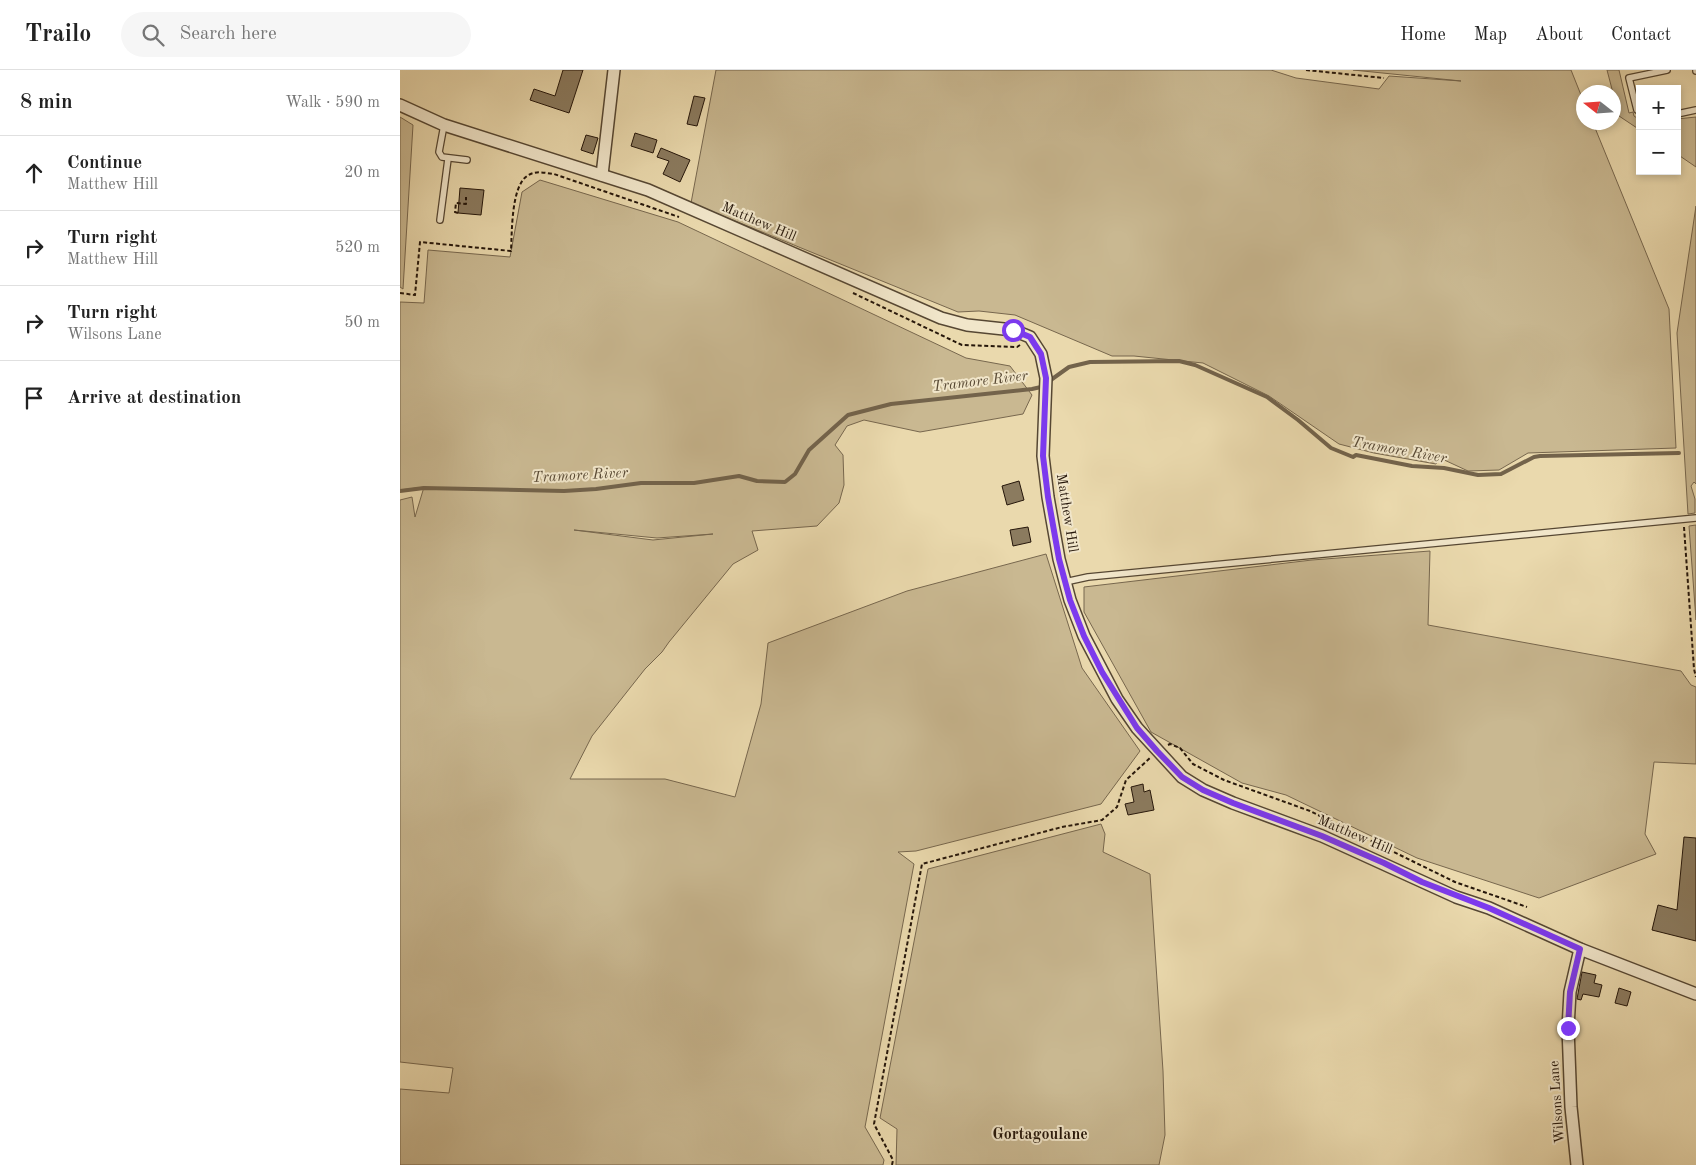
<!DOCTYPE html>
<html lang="en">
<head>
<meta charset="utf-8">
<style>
	body { margin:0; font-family:"Old Standard TT",serif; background:#f6f6f6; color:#222 }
	.controls { position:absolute; right:15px; top:15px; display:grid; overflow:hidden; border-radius:0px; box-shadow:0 2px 8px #0003 }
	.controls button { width:45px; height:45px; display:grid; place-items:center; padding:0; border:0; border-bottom:1px solid #e0e0e0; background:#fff; color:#222; font:25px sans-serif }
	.compass { position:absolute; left:1176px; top:15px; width:45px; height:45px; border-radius:50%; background:#fff; box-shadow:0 2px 8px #0003; rotate:287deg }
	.stop { position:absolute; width:15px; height:15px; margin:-11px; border:4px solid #7c3aed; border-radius:50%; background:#fff }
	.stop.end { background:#7c3aed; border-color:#fff; box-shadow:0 1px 5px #0008 }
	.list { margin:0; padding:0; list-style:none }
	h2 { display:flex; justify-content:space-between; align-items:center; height:65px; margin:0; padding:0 20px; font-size:21px }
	h2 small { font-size:16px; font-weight:400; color:#767676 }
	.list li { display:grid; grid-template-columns:32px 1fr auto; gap:15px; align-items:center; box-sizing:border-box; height:75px; padding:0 20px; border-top:1px solid #e0e0e0 }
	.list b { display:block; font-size:19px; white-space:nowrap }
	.list p { margin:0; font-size:16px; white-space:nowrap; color:#767676 }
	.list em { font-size:16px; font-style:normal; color:#767676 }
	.icon { flex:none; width:28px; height:28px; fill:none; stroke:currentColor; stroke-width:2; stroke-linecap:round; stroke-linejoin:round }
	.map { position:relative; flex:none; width:1296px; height:1095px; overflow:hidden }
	header { display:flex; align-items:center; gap:30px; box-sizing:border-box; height:70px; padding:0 25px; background:#fff; border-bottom:1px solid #e0e0e0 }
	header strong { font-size:24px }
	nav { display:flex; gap:28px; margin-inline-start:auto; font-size:18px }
	.search { width:350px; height:45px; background:#f6f6f6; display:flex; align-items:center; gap:12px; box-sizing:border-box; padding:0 18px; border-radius:28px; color:#767676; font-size:19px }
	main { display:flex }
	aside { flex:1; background:#fff }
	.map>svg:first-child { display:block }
</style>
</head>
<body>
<header>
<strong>Trailo</strong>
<div class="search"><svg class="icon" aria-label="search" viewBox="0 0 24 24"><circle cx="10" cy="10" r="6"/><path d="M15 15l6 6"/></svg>Search here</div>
<nav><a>Home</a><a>Map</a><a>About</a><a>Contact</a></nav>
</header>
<main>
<aside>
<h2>8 min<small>Walk · 590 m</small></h2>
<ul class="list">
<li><svg class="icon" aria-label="ahead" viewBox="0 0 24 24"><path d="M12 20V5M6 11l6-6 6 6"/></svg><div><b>Continue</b><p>Matthew Hill</p></div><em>20 m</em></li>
<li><svg class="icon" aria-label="right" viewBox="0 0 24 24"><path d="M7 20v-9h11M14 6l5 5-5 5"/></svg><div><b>Turn right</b><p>Matthew Hill</p></div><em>520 m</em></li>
<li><svg class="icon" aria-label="right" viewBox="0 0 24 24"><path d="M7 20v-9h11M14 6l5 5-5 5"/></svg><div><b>Turn right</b><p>Wilsons Lane</p></div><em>50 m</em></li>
<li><svg class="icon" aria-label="arrive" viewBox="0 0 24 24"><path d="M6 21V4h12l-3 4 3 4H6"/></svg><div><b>Arrive at destination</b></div></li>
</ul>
</aside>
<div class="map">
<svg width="1296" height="1095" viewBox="0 0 1296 1095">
	<rect width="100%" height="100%" fill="#ead9ad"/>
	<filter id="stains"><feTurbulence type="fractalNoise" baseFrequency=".004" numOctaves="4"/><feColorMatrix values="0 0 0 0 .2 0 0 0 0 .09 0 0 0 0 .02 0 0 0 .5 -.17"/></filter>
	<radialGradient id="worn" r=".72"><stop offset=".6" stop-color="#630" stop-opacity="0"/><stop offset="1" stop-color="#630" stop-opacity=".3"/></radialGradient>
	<g fill="#c9b891" stroke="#77674e" fill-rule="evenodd">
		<polygon points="316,0 871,0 896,8 979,19 989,6 1061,11 953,0 1171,0 1183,30 1184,52 1193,53 1269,239 1276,378 1128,383 1099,400 1068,401 1040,388 1036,394 974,383 939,374 869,326 803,293 734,286 712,286 615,245 579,241 558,242 291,133"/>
		<polygon points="1207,0 1219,0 1229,43 1233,42 1234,46 1240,50 1240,60 1219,46"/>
		<polygon points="0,47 13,55 3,219 0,217"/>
		<polygon points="1296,47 1296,97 1277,84 1277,49"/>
		<path d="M140 110 278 152 566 288 610 296 632 325 623 344 520 362 464 350 447 356 435 375 443 385 444 415 439 433 417 456 352 461 358 480 333 494 269 572 262 582 245 599 192 666 170 709H265L335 727 361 634 368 573 507 521 646 484 682 598 740 681 701 734 516 781 498 782 514 794 465 1057 484 1090 483 1095H0V1019L49 1023 53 998 0 992V430L12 427 15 447 24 417 0 420V232L24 233 28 180 110 187 122 122ZM174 460 257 468 313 464 253 470Z"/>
		<polygon points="1296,136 1296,414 1294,412 1291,416 1295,429 1295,443 1288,444 1277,263"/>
		<polygon points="1296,455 1296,550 1289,456"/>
		<polygon points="1030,481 1028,555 1281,601 1291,615 1296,617 1296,694 1254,692 1245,764 1256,784 1139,828 1017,788 886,725 842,713 751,662 684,542 684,517 912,490"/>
		<polygon points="701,754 705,764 703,782 750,804 763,1001 765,1065 759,1095 496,1095 497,1059 480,1048 528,799"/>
	</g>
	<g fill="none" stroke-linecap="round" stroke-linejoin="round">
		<polyline stroke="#73634b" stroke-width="4" points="0,421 24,418 164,421 196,419 241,413 294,413 339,406 357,411 385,412 395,404 409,380 448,345 491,334 632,319 641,317 669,297 690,292 779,291 795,295 867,327 898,350 931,378 953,387 956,385 1012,396 1044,398 1078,405 1101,404 1134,387 1140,386 1279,383"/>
	</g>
	<g fill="#8b7b5f" stroke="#25160a">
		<polygon points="163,0 183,0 169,43 130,30 134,19 155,26"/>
		<polygon points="294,26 305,28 297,56 287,54"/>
		<polygon points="235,63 257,70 253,83 231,76"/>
		<polygon points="186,65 198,68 193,84 181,80"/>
		<polygon points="261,78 290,90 280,112 263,104 269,91 257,87"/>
		<polygon points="60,118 84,120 81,145 58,143"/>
		<polygon points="619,411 624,430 607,435 602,416"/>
		<polygon points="628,457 631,472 613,476 610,460"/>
		<polygon points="743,714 744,722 750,720 754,740 728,745 725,734 734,732 731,717"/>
		<polygon points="1284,767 1296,768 1296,871 1252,860 1258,835 1277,840"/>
		<polygon points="1182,902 1196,905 1194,913 1202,915 1199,927 1183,924 1181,930 1177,929"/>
		<polygon points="1219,918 1231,922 1227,936 1215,933"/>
	</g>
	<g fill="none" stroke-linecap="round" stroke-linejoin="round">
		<defs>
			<g id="service">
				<polyline points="1296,0 1296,1"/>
				<polyline points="1240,42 1237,40 1229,8 1267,0"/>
				<polyline points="1277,44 1296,40"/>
				<polyline points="44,55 39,82 42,87 67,90"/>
				<polyline points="40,150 48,89"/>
				<polyline points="665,512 688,507 1296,448"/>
			</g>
			<g id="minor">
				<polyline points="0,35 44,55 248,120 541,248 567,255 613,260 630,267 641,284 646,308 643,386 648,427 659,489 670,530 684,566 717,629 737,658 782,707 803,720 833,733 922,766 1056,827 1089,838 1180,879 1296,924"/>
				<polyline points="202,105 214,0"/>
				<polyline points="1177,1095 1171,1037 1168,958 1170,922 1180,879"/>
			</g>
		</defs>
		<use href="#service" stroke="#564733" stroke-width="8"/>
		<use href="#minor" stroke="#564733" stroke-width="14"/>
		<g stroke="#25160a" stroke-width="2" stroke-dasharray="4 2.5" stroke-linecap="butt">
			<polyline points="906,0 984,8"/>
			<polyline points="58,143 55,142 56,133 66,134 66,127"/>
			<path d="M0 223 15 225 20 172 111 181C112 163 111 117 127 106 135 100 145 103 154 104L279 147"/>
			<polyline points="453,223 562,275 617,277 620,275"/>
			<polyline points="1284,457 1294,599 1296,607"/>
			<polyline points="768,675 770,674 780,678 793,694 824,710 910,741 1055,812 1127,837"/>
			<polyline points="492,1095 493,1090 474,1054 522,794 662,757 702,750 717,737 726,710 750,688"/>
		</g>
		<use href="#service" stroke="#f1e6ca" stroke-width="5.5"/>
		<use href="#minor" stroke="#f1e6ca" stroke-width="11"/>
	</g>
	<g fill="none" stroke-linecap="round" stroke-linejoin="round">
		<polyline stroke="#7c3aed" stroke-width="6" points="613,260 630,267 641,284 646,308 643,386 648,427 659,489 670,530 684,566 702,602 737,658 757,681 782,707 803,720 833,733 922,766 984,793 1022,812 1089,838 1180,879 1170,922 1168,958"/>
	</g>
	<g text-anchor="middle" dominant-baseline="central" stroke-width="4" stroke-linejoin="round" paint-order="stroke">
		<g font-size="14" fill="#25160a" stroke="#f1e6ca">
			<text transform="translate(359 152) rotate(23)">Matthew Hill</text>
			<text transform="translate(667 443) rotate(81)">Matthew Hill</text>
			<text transform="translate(955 765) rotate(23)">Matthew Hill</text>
			<text transform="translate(1157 1032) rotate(-94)">Wilsons Lane</text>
		</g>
		<g font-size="15" font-style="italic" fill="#594a35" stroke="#f1e6ca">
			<text transform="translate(580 312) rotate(-7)">Tramore River</text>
			<text transform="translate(999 381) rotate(10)">Tramore River</text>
			<text transform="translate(180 406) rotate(-3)">Tramore River</text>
		</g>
		<g font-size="16" font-weight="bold" fill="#25160a" stroke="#f1e6ca">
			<text x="640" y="1065">Gortagoulane</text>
		</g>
	</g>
	<rect width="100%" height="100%" filter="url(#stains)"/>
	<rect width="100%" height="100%" fill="url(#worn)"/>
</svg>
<div class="controls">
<button>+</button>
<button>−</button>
</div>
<svg class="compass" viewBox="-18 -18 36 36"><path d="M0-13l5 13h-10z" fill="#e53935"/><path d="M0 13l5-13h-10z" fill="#767676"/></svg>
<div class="stop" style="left:613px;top:260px"></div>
<div class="stop end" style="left:1168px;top:958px"></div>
</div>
</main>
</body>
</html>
